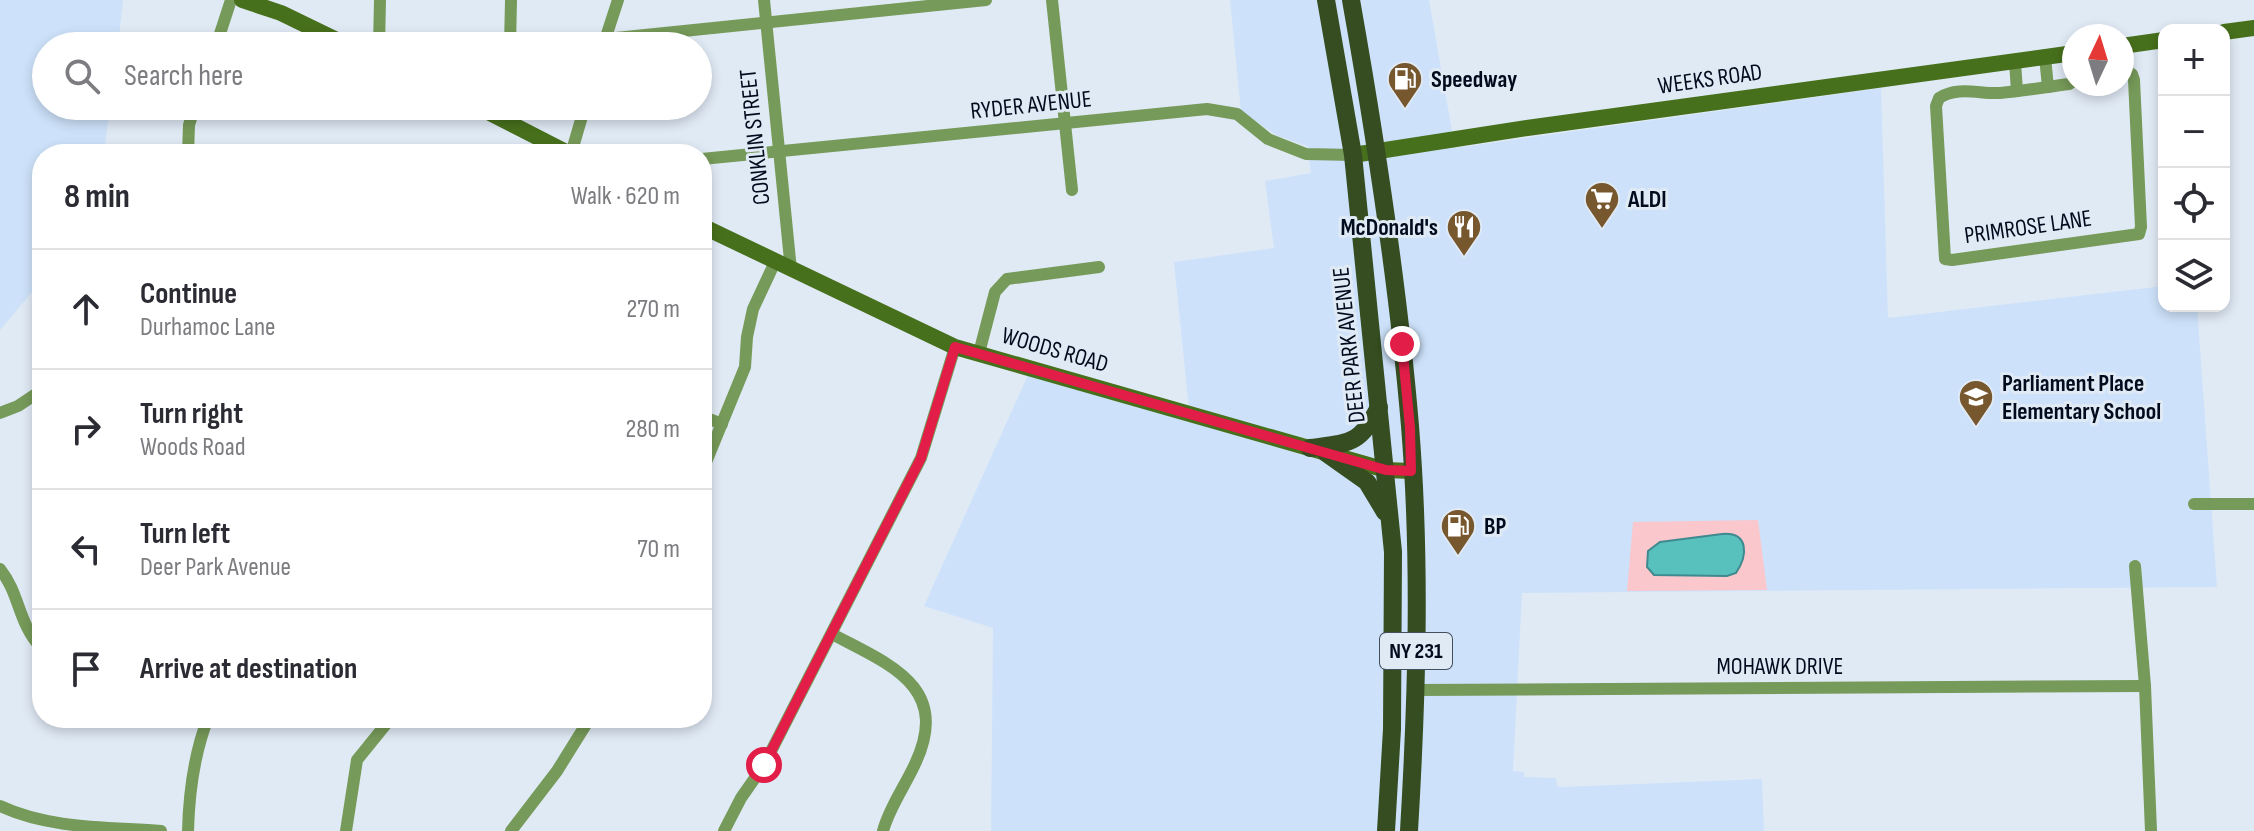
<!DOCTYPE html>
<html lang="en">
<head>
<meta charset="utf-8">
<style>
	body { margin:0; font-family:"Sofia Sans Condensed",sans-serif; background:#f2f2f3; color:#2b2b33 }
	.controls { position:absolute; right:24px; top:24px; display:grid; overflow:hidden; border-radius:16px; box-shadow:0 4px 12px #0003 }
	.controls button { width:72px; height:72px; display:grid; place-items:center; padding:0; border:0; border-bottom:2px solid #e1e1e2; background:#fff; color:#2b2b33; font:40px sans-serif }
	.compass { position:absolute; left:2062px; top:24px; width:72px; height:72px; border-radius:50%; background:#fff; box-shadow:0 4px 12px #0003; rotate:4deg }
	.stop { position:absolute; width:24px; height:24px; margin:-18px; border:6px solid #e11d48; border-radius:50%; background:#fff }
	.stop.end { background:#e11d48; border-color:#fff; box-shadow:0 2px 8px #0008 }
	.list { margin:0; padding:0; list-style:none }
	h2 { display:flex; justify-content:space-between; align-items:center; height:104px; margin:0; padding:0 32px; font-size:34px }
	h2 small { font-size:26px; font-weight:400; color:#7c7c81 }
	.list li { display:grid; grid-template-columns:52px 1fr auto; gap:24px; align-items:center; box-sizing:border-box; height:120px; padding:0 32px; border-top:2px solid #e1e1e2 }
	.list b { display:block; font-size:30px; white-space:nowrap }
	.list p { margin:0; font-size:26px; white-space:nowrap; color:#7c7c81 }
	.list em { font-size:26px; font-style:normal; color:#7c7c81 }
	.icon { flex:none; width:44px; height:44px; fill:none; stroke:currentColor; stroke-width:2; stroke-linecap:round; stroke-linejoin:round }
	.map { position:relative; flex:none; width:2254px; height:831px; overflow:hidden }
	.search { position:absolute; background:#fff; box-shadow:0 4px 12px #0003; left:32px; top:32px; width:680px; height:88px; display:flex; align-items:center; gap:20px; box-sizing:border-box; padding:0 28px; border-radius:44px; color:#7c7c81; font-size:30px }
	.panel { position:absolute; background:#fff; box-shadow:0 4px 12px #0003; left:32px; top:144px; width:680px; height:584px; border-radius:32px }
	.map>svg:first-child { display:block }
</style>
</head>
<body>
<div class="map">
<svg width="2254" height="831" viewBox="0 0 2254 831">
	<rect width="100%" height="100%" fill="#e0eaf5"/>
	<g fill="#cde2fa">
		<polygon points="0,0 123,0 118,46 46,46 46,106 110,106 104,154 42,154 42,280 0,330"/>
		<polygon points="1230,0 1429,0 1455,148 1881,88 1888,318 2164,286 2164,306 2197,306 2217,587 1522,593 1513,771 1524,772 1524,777 1556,778 1557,786 1563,787 1762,779 1764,831 991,831 993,628 924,606 1028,375 1190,419 1174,262 1274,248 1265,181 1311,173 1307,146 1278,136 1241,112"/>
	</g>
	<polygon fill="#fac7cc" points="1758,520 1767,590 1627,591 1633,522"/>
	<path fill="#58c1be" stroke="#3e8a8e" stroke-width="2" d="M1722 534C1749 532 1748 555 1736 573L1727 576 1654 575 1647 567 1648 551 1660 542Z"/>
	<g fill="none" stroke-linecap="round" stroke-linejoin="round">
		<g stroke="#769a59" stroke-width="12">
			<polyline points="764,0 791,270"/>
			<polyline points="1052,0 1072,190"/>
			<polyline points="606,39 986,0"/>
			<polyline points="604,43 618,0"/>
			<polyline points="216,46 231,0"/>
			<polyline points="379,46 380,0"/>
			<polyline points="510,46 511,0"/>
			<polyline points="2045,57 2048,87"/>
			<polyline points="2015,62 2017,91"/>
			<path d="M2074 81 2069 84C2046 87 2023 91 2000 93 1979 94 1958 86 1939 98L1936 106 1945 259 1952 260 2139 234 2141 227 2134 80 2132 74 2122 69"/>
			<polyline points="509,122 509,106"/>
			<polyline points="188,154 189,125 195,106"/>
			<polyline points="571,154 585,106"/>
			<polyline points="702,159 1207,109 1237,114 1268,139 1306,154 1353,155"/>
			<polyline points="979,353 995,292 1007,279 1099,267"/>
			<polyline points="0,413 18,406 42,390"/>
			<polyline points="702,416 722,424"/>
			<polyline points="702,472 745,367 747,337 753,309 775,262"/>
			<polyline points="2194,504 2254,504"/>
			<polyline points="2135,566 2145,686 2151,831"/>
			<path d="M0 569C21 596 17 622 42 649"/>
			<path d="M832 634C888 664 952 686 915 764 905 786 889 808 883 831"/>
			<polyline points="1416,690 2145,686"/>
			<path d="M0 806C49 829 107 827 161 831"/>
			<path d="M188 831C189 792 194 754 208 718"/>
			<polyline points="346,831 357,760 391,718"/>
			<polyline points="511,831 557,771 590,718"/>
			<polyline points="724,831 741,798 764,765 921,458 955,347"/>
		</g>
		<g stroke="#47701c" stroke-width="16">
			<polyline points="242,0 281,13 349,46"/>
			<polyline points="2224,32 2254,28"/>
			<polyline points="2122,46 2164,40"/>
			<polyline points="476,106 570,154"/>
			<polyline points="1353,155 1527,128 2074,53"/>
			<polyline points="702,226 955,347 1386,470 1411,471"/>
		</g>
		<g stroke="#354d20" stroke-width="18">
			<polyline points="1326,0 1353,155 1393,552 1392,729 1386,831"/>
			<path d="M1351 0C1376 141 1398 282 1410 426 1421 560 1417 696 1409 831"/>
			<path d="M1310 448C1349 443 1360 445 1379 407"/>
			<polyline points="1326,453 1367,482 1385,512"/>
		</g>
	</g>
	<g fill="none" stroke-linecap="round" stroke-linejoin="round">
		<polyline stroke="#e11d48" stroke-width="10" points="764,765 921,458 955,347 1386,470 1411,471 1410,428 1402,344"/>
	</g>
	<defs>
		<symbol id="fuel-pin" viewBox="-11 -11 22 30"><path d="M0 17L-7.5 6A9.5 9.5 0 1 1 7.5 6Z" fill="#77572d" stroke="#e0eaf5"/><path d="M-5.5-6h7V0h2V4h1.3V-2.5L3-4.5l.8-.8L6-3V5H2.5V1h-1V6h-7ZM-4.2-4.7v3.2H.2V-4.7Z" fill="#fff"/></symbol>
		<symbol id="supermarket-pin" viewBox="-11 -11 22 30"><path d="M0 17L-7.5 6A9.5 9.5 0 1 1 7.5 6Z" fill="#77572d" stroke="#e0eaf5"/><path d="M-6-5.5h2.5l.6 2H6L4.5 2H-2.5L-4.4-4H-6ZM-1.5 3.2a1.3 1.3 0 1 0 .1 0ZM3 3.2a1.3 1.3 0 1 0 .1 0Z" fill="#fff"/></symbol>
		<symbol id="restaurant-pin" viewBox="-11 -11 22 30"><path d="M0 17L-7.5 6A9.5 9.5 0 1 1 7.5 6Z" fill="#77572d" stroke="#e0eaf5"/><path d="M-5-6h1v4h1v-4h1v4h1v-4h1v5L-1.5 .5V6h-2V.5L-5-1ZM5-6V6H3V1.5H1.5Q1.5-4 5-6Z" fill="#fff"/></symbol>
		<symbol id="school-pin" viewBox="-11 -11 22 30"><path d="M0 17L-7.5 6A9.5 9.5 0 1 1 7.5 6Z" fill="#77572d" stroke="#e0eaf5"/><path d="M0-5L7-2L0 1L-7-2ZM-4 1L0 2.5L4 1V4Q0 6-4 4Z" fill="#fff"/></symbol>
	</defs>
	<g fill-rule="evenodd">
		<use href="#fuel-pin" x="1385" y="59" width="40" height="54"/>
		<use href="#supermarket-pin" x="1582" y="179" width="40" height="54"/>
		<use href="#restaurant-pin" x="1444" y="207" width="40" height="54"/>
		<use href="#school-pin" x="1956" y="377" width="40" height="54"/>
		<use href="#fuel-pin" x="1438" y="506" width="40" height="54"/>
	</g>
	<g text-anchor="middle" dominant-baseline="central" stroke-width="6" stroke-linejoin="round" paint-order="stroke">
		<rect fill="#e0eaf5" stroke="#434e5e" stroke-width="2" x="1380" y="633" width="72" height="36" rx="6"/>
		<g font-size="22" font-weight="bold" fill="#000b1d">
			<text x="1416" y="651">NY 231</text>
		</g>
		<g font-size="24" font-weight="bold" fill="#000b1d" stroke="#e0eaf5" text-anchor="start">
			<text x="1431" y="79">Speedway</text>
			<text x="1628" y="199">ALDI</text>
			<text x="1438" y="227" text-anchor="end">McDonald's</text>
			<text x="2002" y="383">Parliament Place<tspan x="2002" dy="28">Elementary School</tspan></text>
			<text x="1484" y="526">BP</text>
		</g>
		<g font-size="24" fill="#000b1d" stroke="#e0eaf5">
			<text transform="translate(1710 79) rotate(-8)">WEEKS ROAD</text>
			<text transform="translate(1031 105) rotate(-6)">RYDER AVENUE</text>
			<text transform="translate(755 137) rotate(-96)">CONKLIN STREET</text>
			<text transform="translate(2028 227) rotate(-8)">PRIMROSE LANE</text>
			<text transform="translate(1349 345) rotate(-96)">DEER PARK AVENUE</text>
			<text transform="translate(1055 350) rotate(16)">WOODS ROAD</text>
			<text x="1780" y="666">MOHAWK DRIVE</text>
		</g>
	</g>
</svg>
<div class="controls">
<button>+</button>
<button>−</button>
<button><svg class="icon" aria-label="locate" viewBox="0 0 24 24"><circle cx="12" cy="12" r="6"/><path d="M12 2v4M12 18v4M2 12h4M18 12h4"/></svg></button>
<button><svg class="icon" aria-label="layers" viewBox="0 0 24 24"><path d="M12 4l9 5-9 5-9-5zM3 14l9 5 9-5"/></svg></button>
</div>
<svg class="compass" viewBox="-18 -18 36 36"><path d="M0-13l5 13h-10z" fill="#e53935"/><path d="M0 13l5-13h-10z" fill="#7c7c81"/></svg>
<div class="stop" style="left:764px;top:765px"></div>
<div class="stop end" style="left:1402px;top:344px"></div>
<div class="search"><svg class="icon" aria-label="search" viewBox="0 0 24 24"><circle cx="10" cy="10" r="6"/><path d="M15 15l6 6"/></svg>Search here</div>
<section class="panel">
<h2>8 min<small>Walk · 620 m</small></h2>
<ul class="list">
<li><svg class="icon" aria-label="ahead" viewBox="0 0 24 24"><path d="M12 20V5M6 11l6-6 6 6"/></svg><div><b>Continue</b><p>Durhamoc Lane</p></div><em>270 m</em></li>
<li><svg class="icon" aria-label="right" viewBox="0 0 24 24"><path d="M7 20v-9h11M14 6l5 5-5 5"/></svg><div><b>Turn right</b><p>Woods Road</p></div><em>280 m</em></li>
<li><svg class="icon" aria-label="left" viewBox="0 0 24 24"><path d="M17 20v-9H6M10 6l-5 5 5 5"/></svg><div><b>Turn left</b><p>Deer Park Avenue</p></div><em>70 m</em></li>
<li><svg class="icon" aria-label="arrive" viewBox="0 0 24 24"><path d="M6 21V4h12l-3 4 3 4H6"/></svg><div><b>Arrive at destination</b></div></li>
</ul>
</section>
</div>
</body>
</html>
